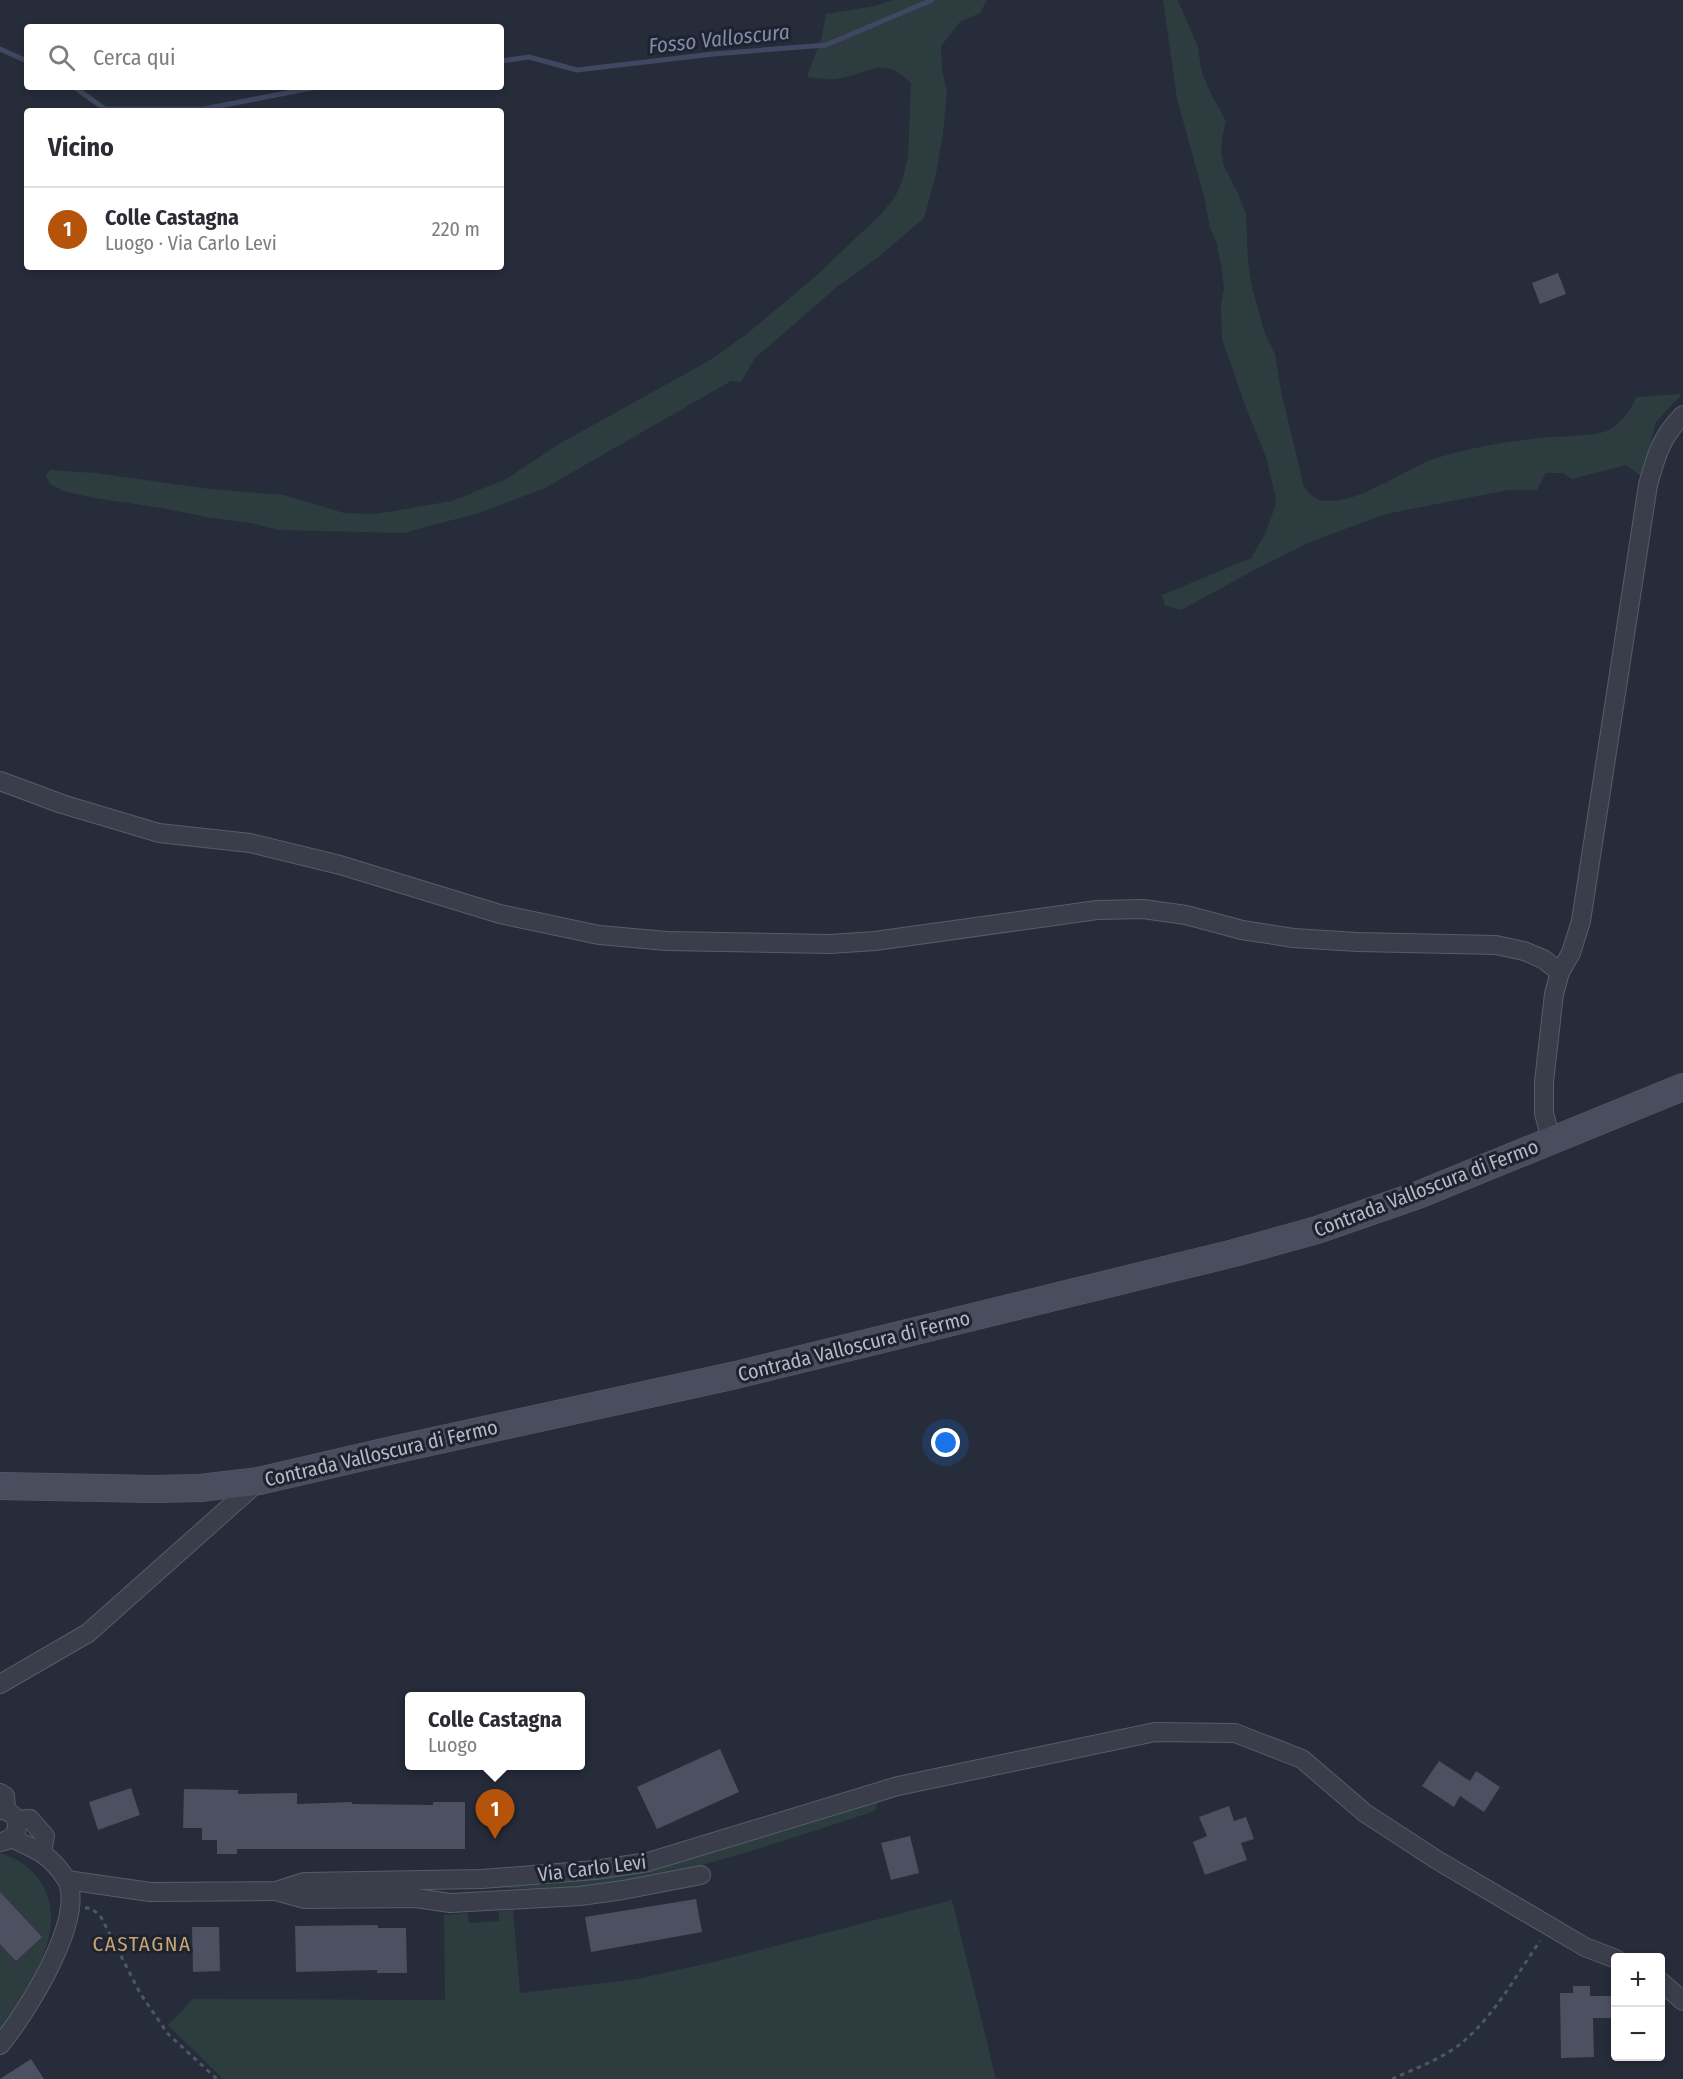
<!DOCTYPE html>
<html lang="it">
<head>
<meta charset="utf-8">
<style>
	body { margin:0; font-family:"Fira Sans Condensed",sans-serif; background:#f7f7f7; color:#2b2b33 }
	.controls { position:absolute; right:18px; bottom:18px; display:grid; overflow:hidden; border-radius:6px; box-shadow:0 3px 9px #0003 }
	.controls button { width:54px; height:54px; display:grid; place-items:center; padding:0; border:0; border-bottom:2px solid #e1e1e2; background:#fff; color:#2b2b33; font:30px sans-serif }
	.you { position:absolute; left:946px; top:1443px; width:21px; height:21px; margin:-15px; border:4px solid #fff; border-radius:50%; background:#1a73e8; box-shadow:0 0 0 9px #1a73e833 }
	.badge { display:grid; place-items:center; width:39px; height:39px; border-radius:50%; background:#b45309; color:#fff; font-size:20px; font-weight:700 }
	.pin { position:absolute; translate:-50% -50px; filter:drop-shadow(0 2px 3px #0008) }
	.pin::after { content:''; position:absolute; top:32px; width:21px; height:18px; background:inherit; clip-path:polygon(0 0,100% 0,50% 100%) }
	.popup { position:absolute; left:405px; top:1692px; width:180px; height:78px; box-sizing:border-box; display:grid; place-content:center; border-radius:6px; background:#fff; filter:drop-shadow(0 2px 4px #0005); font-size:20px; white-space:nowrap; color:#7c7c81 }
	.popup b { font-size:22px; color:#2b2b33 }
	.popup::after { content:''; position:absolute; left:50%; top:100%; margin-left:-12px; border:12px solid transparent; border-top-color:#fff }
	.list { margin:0; padding:0; list-style:none }
	h2 { display:flex; justify-content:space-between; align-items:center; height:78px; margin:0; padding:0 24px; font-size:26px }
	h2 small { font-size:20px; font-weight:400; color:#7c7c81 }
	.list li { display:grid; grid-template-columns:39px 1fr auto; gap:18px; align-items:center; box-sizing:border-box; height:84px; padding:0 24px; border-top:2px solid #e1e1e2 }
	.list b { display:block; font-size:22px; white-space:nowrap }
	.list p { margin:0; font-size:20px; white-space:nowrap; color:#7c7c81 }
	.list em { font-size:20px; font-style:normal; color:#7c7c81 }
	.icon { flex:none; width:33px; height:33px; fill:none; stroke:currentColor; stroke-width:2; stroke-linecap:round; stroke-linejoin:round }
	.map { position:relative; flex:none; width:1683px; height:2079px; overflow:hidden }
	.search { position:absolute; background:#fff; box-shadow:0 3px 9px #0003; left:24px; top:24px; width:480px; height:66px; display:flex; align-items:center; gap:15px; box-sizing:border-box; padding:0 21px; border-radius:6px; color:#7c7c81; font-size:22px }
	.panel { position:absolute; background:#fff; box-shadow:0 3px 9px #0003; left:24px; top:108px; width:480px; height:162px; border-radius:6px }
	.map>svg:first-child { display:block }
</style>
</head>
<body>
<div class="map">
<svg width="1683" height="2079" viewBox="0 0 1683 2079">
	<rect width="100%" height="100%" fill="#272c3a"/>
	<g fill="#2d3c3f">
		<path d="M893 0H987L980 13 960 22 941 46 942 69 947 92 943 133 936 174 924 218 881 255 838 286 755 358 741 382 731 381 545 488 482 512 404 533 279 530 251 523 206 517 162 508 95 498 63 491 50 484 46 476 50 470 96 473 210 489 284 495 344 513 376 514 452 501 506 479 559 444 712 359 748 333 816 276 881 214 895 197 902 182 908 157 911 83C881 53 869 75 836 79 827 80 816 78 807 77L822 36 826 14 875 6Z"/>
		<path d="M1163 0H1177L1179 3 1198 47 1201 70 1210 92 1226 121 1222 138 1221 154 1224 166 1238 194 1246 214 1248 263 1252 287 1264 331 1275 354 1281 391 1304 487C1310 494 1316 501 1326 501 1365 502 1404 468 1440 457 1472 447 1506 442 1539 438 1556 436 1598 437 1611 429 1622 422 1632 408 1636 397L1682 394 1656 422 1642 477 1626 465 1572 479 1563 473H1546L1537 490H1508L1386 514 1315 540 1256 569 1183 609 1179 610 1165 605 1162 595 1251 558 1265 534 1275 507 1276 498 1266 457 1246 408 1222 339 1221 305 1224 288 1221 264 1216 241 1210 228 1204 196 1177 99Z"/>
		<path d="M878 1801 875 1811C779 1842 683 1877 582 1887 550 1890 517 1888 485 1888L507 1882 598 1876Z"/>
		<path d="M0 1853C15 1857 29 1866 38 1878 74 1927 27 1989 0 2031Z"/>
		<polygon points="952,1900 996,2079 223,2079 168,2025 193,1999 445,2000 444,1915 468,1913 469,1923 499,1921 499,1911 513,1910 520,1993 637,1979 718,1961"/>
	</g>
	<g fill="none" stroke-linecap="round" stroke-linejoin="round">
		<g stroke="#3f4761" stroke-width="5">
			<polyline points="0,49 27,61"/>
			<polyline points="501,61 529,57 577,70 713,54 826,45 932,0"/>
			<polyline points="74,87 105,109 204,109 317,87"/>
		</g>
	</g>
	<g fill="#4c5061">
		<polygon points="1558,273 1566,294 1540,304 1532,283"/>
		<polygon points="720,1749 739,1792 657,1829 637,1787"/>
		<polygon points="1439,1761 1470,1781 1476,1771 1500,1787 1484,1812 1460,1796 1454,1807 1422,1786"/>
		<polygon points="131,1788 140,1815 98,1830 89,1802"/>
		<polygon points="184,1789 238,1790 238,1794 297,1793 297,1804 352,1802 352,1804 433,1805 433,1802 465,1802 465,1849 237,1849 237,1854 217,1854 217,1840 202,1840 202,1828 183,1828"/>
		<polygon points="1229,1806 1234,1821 1246,1817 1254,1839 1241,1843 1247,1860 1205,1875 1193,1842 1207,1836 1199,1817"/>
		<polygon points="910,1836 919,1873 891,1880 881,1843"/>
		<polygon points="0,1892 42,1937 16,1961 0,1944"/>
		<polygon points="696,1899 702,1932 591,1952 585,1917"/>
		<polygon points="378,1925 378,1928 406,1928 407,1973 377,1973 377,1970 296,1972 295,1926"/>
		<polygon points="192,1927 219,1927 220,1971 193,1972"/>
		<polygon points="1573,1986 1590,1986 1590,1996 1616,1996 1616,2018 1593,2018 1594,2057 1561,2058 1560,1993 1573,1993"/>
		<polygon points="31,2059 44,2079 0,2079"/>
	</g>
	<g fill="none" stroke-linecap="round" stroke-linejoin="round">
		<defs>
			<g id="street">
				<polyline points="0,781 62,804 159,833 250,843 340,865 500,914 599,935 667,941 830,944 875,941 1097,910 1143,909 1186,915 1242,930 1293,938 1358,942 1496,945 1524,951 1543,959 1560,972"/>
				<path d="M1551 1140 1544 1113V1082L1554 994 1560 972 1571 953 1581 921 1648 485C1656 456 1661 437 1683 415"/>
				<polyline points="0,1684 88,1633 259,1481"/>
				<polyline points="0,1793 5,1796 6,1810"/>
				<path d="M0 1810C22 1811 23 1838 1 1842"/>
				<polyline points="17,1820 30,1819 45,1836 42,1852"/>
				<polyline points="67,1880 150,1892 276,1891 304,1882 482,1879 595,1870 648,1862 898,1786 1155,1732 1235,1733 1302,1759 1365,1813 1437,1860 1585,1947 1616,1959"/>
				<polyline points="276,1891 305,1899 416,1898 450,1903 580,1896 623,1890 701,1875"/>
				<polyline points="1660,1981 1683,2001"/>
				<path d="M0 2045C25 2015 88 1916 66 1879 51 1855 36 1849 11 1838"/>
			</g>
			<polyline id="secondary" points="0,1486 153,1489 200,1488 259,1481 384,1452 736,1375 1234,1253 1317,1230 1418,1195 1683,1087"/>
		</defs>
		<use href="#street" stroke="#585c69" stroke-width="20"/>
		<use href="#secondary" stroke="#585c69" stroke-width="28"/>
		<g stroke="#4b585d" stroke-width="3" stroke-dasharray="4.5 4.5" stroke-linecap="butt">
			<polyline points="85,1908 90,1908 100,1915 140,1993 168,2034 217,2079"/>
			<path d="M1392 2079C1416 2068 1445 2058 1465 2040 1496 2013 1517 1974 1540 1941"/>
		</g>
		<use href="#street" stroke="#3a3e4b" stroke-width="18"/>
		<use href="#secondary" stroke="#494d5d" stroke-width="27"/>
	</g>
	<g text-anchor="middle" dominant-baseline="central" stroke-width="6" stroke-linejoin="round" paint-order="stroke">
		<g font-size="20" fill="#b6bac6" stroke="#1f2330">
			<text transform="translate(1426 1188) rotate(-21)">Contrada Valloscura di Fermo</text>
			<text transform="translate(854 1346) rotate(-14)">Contrada Valloscura di Fermo</text>
			<text transform="translate(381 1453) rotate(-13)">Contrada Valloscura di Fermo</text>
			<text transform="translate(592 1868) rotate(-7)">Via Carlo Levi</text>
		</g>
		<g font-size="21" font-style="italic" fill="#828caa" stroke="#1f2330">
			<text transform="translate(719 39) rotate(-6)">Fosso Valloscura</text>
		</g>
		<g font-size="21" letter-spacing="1.5" fill="#c7a571" stroke="#1f2330">
			<text x="142" y="1944">CASTAGNA</text>
		</g>
	</g>
</svg>
<div class="controls">
<button>+</button>
<button>−</button>
</div>
<div class="you"></div>
<div class="pin badge" style="left:495px;top:1839px">1</div>
<div class="popup"><b>Colle Castagna</b>Luogo</div>
<div class="search"><svg class="icon" aria-label="search" viewBox="0 0 24 24"><circle cx="10" cy="10" r="6"/><path d="M15 15l6 6"/></svg>Cerca qui</div>
<section class="panel">
<h2>Vicino<small></small></h2>
<ul class="list">
<li><span class="badge">1</span><div><b>Colle Castagna</b><p>Luogo · Via Carlo Levi</p></div><em>220 m</em></li>
</ul>
</section>
</div>
</body>
</html>
